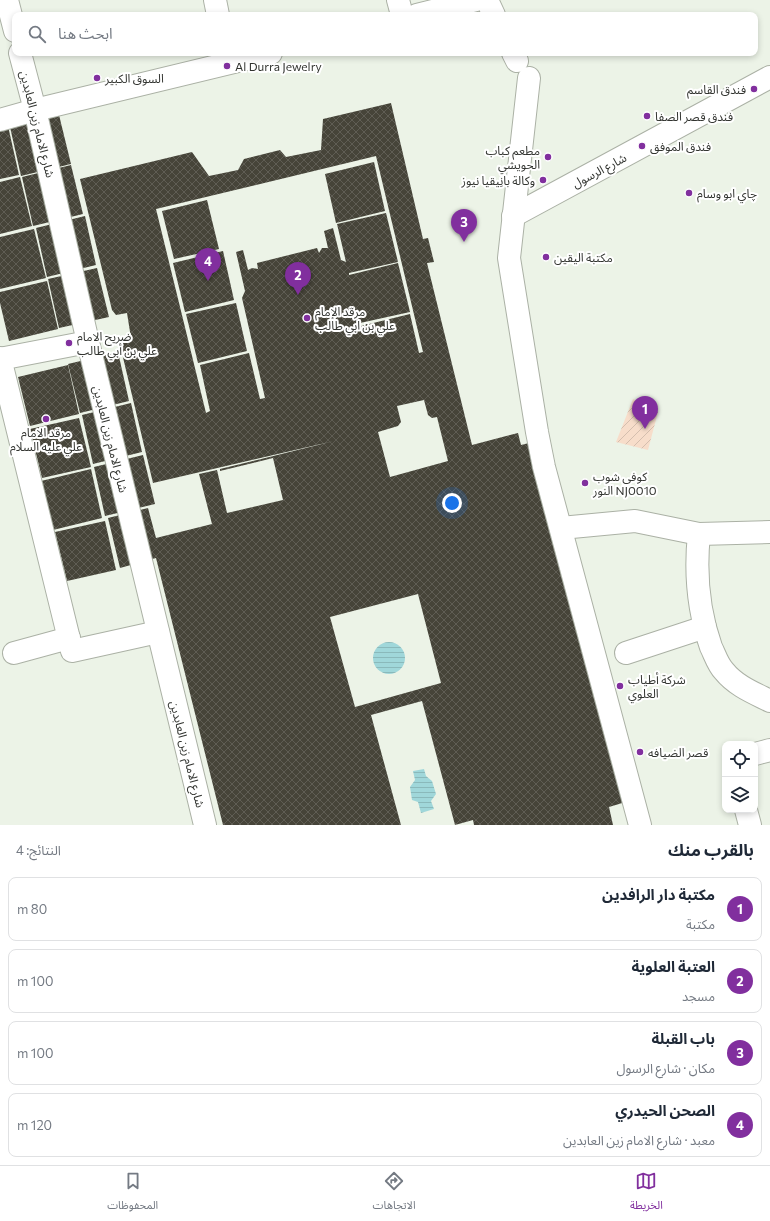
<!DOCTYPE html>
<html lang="ar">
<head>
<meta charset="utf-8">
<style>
	body { margin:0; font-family:Commissioner,"Noto Sans Arabic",sans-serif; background:#f2f2f3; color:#1f2937; direction:rtl }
	.controls { position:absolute; right:12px; bottom:12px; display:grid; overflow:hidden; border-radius:8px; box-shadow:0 2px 6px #0003 }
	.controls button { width:36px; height:36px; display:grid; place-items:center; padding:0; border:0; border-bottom:1px solid #e0e1e3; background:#fff; color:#1f2937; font:20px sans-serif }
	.you { position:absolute; left:452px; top:503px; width:14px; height:14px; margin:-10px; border:3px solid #fff; border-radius:50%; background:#1a73e8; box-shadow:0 0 0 6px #1a73e833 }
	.badge { display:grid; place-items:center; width:26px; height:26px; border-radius:50%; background:#812f9e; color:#fff; font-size:13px; font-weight:700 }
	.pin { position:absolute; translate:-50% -33px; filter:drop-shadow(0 1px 2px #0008) }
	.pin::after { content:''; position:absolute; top:21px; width:14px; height:12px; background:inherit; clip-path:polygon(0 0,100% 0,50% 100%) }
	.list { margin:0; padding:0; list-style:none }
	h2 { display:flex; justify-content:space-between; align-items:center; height:52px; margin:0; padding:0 16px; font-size:17px }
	h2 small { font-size:13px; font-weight:400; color:#747a83 }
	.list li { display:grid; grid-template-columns:26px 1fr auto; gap:12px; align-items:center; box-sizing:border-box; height:64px; margin:0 8px 8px; padding:0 8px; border:1px solid #e0e1e3; border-radius:8px }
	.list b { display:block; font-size:15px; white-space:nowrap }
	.list p { margin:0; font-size:13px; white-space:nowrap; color:#747a83 }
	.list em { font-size:13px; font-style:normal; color:#747a83 }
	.icon { flex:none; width:22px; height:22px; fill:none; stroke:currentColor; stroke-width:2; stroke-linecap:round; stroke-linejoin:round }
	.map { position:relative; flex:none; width:770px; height:825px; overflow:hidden; direction:ltr }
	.search { position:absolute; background:#fff; box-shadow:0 2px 6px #0003; left:12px; right:12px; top:12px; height:44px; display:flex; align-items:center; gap:10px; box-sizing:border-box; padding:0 14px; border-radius:8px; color:#747a83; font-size:15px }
	.sheet { height:340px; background:#fff }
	nav { display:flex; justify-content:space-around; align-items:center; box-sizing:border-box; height:56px; border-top:1px solid #e0e1e3; background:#fff; font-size:11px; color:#747a83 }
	nav a { display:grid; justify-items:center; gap:2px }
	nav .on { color:#812f9e }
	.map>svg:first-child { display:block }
</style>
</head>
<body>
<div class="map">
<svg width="770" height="825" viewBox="0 0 770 825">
	<defs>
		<pattern id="garden-furrows" width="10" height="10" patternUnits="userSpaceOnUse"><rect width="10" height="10" fill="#f7ddca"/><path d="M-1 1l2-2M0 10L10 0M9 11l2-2" fill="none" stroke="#d4beae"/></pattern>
		<pattern id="water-rules" width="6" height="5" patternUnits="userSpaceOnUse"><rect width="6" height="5" fill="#a0d7da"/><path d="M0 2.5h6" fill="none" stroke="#8ab9bb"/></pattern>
		<pattern id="building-cross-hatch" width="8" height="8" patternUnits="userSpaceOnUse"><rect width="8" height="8" fill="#464439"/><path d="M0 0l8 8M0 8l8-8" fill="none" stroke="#5f5d54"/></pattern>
	</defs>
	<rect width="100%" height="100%" fill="#ecf3e7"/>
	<polygon fill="url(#garden-furrows)" points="633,399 658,412 648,450 616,442"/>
	<g fill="url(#water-rules)">
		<circle cx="389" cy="658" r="16"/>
		<polygon points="424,769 426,776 432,781 436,794 431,801 434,809 421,813 418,802 412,800 410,787 415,780 413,771"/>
	</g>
	<g fill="url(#building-cross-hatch)" fill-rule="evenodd">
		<path d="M391 103 423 239 428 238 434 262 427 263 472 445 518 433 521 445 537 441 629 801 609 807 613 825H474L473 820 455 825 422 701 371 715 401 825H223L156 558 120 568 108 518 148 508 156 538 212 524 199 474 217 470 227 513 283 500 273 458 220 471V469L334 441 153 483 120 345 131 338 127 313 116 315 112 310 80 179 192 152 209 176 238 170 244 159 280 150 286 157 321 150 323 119ZM376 156 423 352 419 353 410 314 361 326 360 323 410 312 398 263 349 275V273L398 262 386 213 337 224 346 262 341 260 333 228 324 231 328 248H322L319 253 317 248 257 263 258 269 252 268 248 270 243 250 236 252 245 291 242 298 265 398 260 399 249 353 200 365 210 411 206 413 156 209ZM424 400 428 415 432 418 437 417 448 461 390 477 378 432 398 426 401 422 397 406ZM418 594 441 683 355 707 330 617Z"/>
		<polygon points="59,115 71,164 21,176 10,127"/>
		<polygon points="8,126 19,175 0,179 0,128"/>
		<polygon points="374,162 385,211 336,223 325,174"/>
		<polygon points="71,165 83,214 33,226 22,177"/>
		<polygon points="20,177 32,226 0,234 0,182"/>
		<polygon points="207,200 219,249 174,259 162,211"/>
		<polygon points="85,216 96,265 47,277 36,228"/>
		<polygon points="34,229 46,278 0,289 0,237"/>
		<polygon points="223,251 234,300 185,312 173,263"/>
		<polygon points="97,268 109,317 59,328 48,279"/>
		<polygon points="47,281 58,329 9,341 0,303 0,292"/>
		<polygon points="236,303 247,351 198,363 186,314"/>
		<polygon points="118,352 129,401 80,413 68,364"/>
		<polygon points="68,365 79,414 30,426 18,377"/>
		<polygon points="131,403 142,452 93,464 82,415"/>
		<polygon points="79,418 91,467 42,478 30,429"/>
		<polygon points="143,455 155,504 105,516 94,467"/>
		<polygon points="91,469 102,518 53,530 41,481"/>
		<polygon points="105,521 116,570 67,581 55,532"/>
	</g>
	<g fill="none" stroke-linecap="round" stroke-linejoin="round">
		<defs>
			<g id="minor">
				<polyline points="7,0 15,31"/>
				<polyline points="215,0 218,15"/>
				<polyline points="398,0 402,15"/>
				<polyline points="487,0 494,15"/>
				<polyline points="417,15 476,0"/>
				<polyline points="20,53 35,110 88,342 205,825"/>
				<polyline points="513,53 517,61"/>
				<polyline points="529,78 509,258 537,432 544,467 640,825"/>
				<polyline points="0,120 35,110 271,53"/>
				<polyline points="513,216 770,77"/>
				<polyline points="0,358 72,651 158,632"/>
				<polyline points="0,359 88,342"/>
				<polyline points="561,528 635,521 699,534 770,532"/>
				<path d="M699 534C695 572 698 610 711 647 715 655 718 665 724 671 736 686 754 693 770 701"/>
				<polyline points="14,653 69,638"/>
				<polyline points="626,653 705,627"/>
				<polyline points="755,754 770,750"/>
				<polyline points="746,810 750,825"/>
			</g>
		</defs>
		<use href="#minor" stroke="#abb1a5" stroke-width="24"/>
		<use href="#minor" stroke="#fff" stroke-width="22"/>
	</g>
	<g fill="#812f9e" stroke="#fff" stroke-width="1.5">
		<circle cx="227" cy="66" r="4"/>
		<circle cx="97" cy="78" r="4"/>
		<circle cx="754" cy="89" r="4"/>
		<circle cx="647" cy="116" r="4"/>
		<circle cx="642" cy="146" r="4"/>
		<circle cx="548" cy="157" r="4"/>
		<circle cx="543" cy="180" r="4"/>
		<circle cx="689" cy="193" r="4"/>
		<circle cx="546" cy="257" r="4"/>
		<circle cx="307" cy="318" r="4"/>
		<circle cx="69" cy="343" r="4"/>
		<circle cx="46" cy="419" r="4"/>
		<circle cx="585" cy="483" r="4"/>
		<circle cx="620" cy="686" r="4"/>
		<circle cx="640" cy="752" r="4"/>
	</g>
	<g text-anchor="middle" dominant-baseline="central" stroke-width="4" stroke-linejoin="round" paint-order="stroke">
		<g font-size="12" fill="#323430" stroke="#fff" text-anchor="start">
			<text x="235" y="66">Al Durra Jewelry</text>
			<text x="105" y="78">السوق الكبير</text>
			<text x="746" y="89" text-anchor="end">فندق القاسم</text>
			<text x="655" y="116">فندق قصر الصفا</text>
			<text x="650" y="146">فندق الموفق</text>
			<text x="540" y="150" text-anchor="end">مطعم كباب<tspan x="540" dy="14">الحويشي</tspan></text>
			<text x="535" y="180" text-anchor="end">وكالة بانِيقيا نيوز</text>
			<text x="697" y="193">چاي ابو وسام</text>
			<text x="554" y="257">مكتبة اليقين</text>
			<text x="315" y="311">مرقد الإمام<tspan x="315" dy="14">علي بن ابي طالب</tspan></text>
			<text x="77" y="336">ضريح الامام<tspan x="77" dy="14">علي بن أبي طالب</tspan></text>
			<text x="46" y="432" text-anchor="middle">مرقد الامام<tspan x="46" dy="14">علي عليه السلام</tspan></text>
			<text x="593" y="476">کوفی شوب<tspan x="593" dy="14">النور NJ0010</tspan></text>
			<text x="628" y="679">شركة أطياب<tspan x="628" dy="14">العلوي</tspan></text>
			<text x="648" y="752">قصر الضيافه</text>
		</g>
		<g font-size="12" fill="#323430" stroke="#fff">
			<text transform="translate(38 124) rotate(76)">شارع الامام زين العابدين</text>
			<text transform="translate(599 170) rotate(-28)">شارع الرسول</text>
			<text transform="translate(111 439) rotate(76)">شارع الامام زين العابدين</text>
			<text transform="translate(188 754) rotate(76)">شارع الامام زين العابدين</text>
		</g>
	</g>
</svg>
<div class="controls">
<button><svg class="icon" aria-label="locate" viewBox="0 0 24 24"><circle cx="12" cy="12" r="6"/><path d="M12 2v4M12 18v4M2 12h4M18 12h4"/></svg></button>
<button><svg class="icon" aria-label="layers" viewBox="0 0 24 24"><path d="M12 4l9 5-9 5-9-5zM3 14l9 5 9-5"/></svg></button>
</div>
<div class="you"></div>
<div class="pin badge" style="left:645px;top:429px">1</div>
<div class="pin badge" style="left:298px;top:295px">2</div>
<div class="pin badge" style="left:464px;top:242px">3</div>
<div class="pin badge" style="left:208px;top:281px">4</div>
<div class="search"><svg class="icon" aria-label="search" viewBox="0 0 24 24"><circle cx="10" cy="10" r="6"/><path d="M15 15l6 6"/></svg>ابحث هنا</div>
</div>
<section class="sheet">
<h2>بالقرب منك<small>النتائج: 4</small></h2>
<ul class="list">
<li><span class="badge">1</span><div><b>مكتبة دار الرافدين</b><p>مكتبة</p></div><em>80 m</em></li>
<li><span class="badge">2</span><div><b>العتبة العلوية</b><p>مسجد</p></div><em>100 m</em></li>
<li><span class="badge">3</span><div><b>باب القبلة</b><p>مكان · شارع الرسول</p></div><em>100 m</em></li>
<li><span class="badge">4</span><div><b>الصحن الحيدري</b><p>معبد · شارع الامام زين العابدين</p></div><em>120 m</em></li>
</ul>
</section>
<nav>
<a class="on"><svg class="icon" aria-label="map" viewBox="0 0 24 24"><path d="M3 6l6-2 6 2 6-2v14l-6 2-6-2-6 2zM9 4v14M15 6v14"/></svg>الخريطة</a>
<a><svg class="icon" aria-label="directions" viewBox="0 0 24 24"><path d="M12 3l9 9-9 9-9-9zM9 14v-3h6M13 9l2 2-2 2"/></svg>الاتجاهات</a>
<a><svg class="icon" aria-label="saved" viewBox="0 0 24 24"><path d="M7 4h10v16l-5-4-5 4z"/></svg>المحفوظات</a>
</nav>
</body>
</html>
